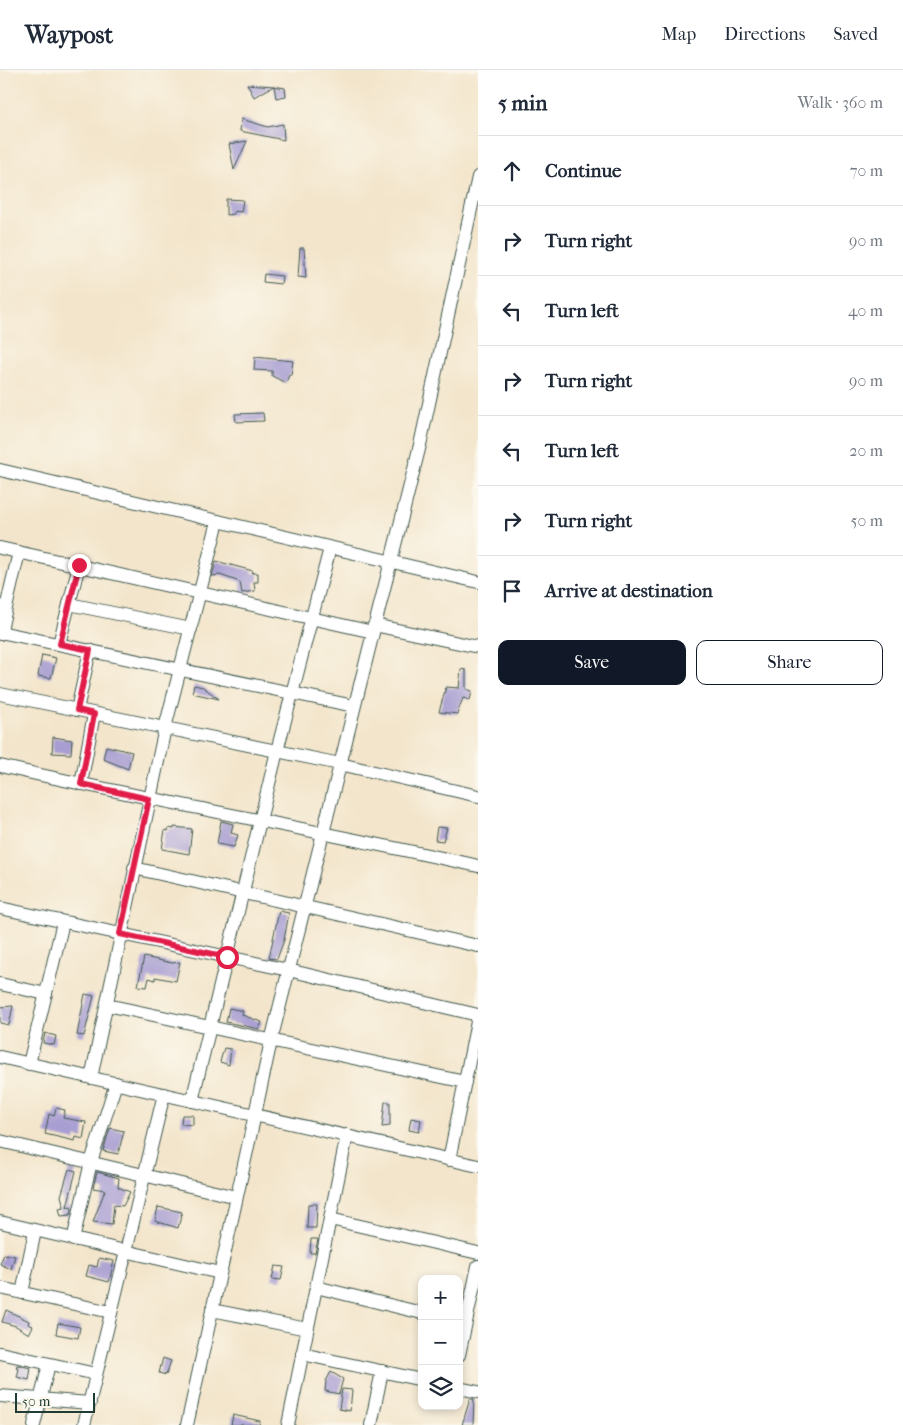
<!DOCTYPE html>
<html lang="en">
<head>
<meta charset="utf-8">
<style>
	body { margin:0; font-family:"IM FELL French Canon",serif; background:#f6f6f7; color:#1f2937 }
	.controls { position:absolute; right:15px; bottom:15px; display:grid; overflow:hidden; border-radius:10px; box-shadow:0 2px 8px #0003 }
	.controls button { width:45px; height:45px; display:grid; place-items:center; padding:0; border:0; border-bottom:1px solid #e0e1e3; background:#fff; color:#1f2937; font:25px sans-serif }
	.scale { position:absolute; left:15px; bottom:12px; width:80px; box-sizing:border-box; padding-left:5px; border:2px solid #1f3d34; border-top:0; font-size:14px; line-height:18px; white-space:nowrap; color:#1f3d34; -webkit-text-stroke:4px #fbf7ec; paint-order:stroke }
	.stop { position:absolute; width:15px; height:15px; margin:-11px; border:4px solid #e11d48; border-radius:50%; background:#fff }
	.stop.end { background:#e11d48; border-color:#fff; box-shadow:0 1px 5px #0008 }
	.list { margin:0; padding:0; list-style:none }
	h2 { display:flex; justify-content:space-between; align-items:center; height:65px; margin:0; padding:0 20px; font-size:21px }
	h2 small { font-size:16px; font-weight:400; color:#747a83 }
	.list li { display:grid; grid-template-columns:32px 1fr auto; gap:15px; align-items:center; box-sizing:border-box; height:70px; padding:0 20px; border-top:1px solid #e0e1e3 }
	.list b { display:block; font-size:19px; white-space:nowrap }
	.list em { font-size:16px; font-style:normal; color:#747a83 }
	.actions { display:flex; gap:10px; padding:15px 20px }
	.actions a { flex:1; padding:11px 0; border:1px solid #111827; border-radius:10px; text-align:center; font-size:18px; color:#111827 }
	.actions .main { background:#111827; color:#fff }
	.icon { flex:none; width:28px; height:28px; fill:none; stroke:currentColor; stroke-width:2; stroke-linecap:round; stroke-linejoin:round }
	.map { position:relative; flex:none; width:478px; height:1355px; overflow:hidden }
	header { display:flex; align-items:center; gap:30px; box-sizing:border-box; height:70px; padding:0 25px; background:#fff; border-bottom:1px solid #e0e1e3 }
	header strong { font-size:24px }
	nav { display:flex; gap:28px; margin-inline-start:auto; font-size:18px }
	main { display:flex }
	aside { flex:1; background:#fff }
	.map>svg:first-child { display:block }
</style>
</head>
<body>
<header>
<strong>Waypost</strong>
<nav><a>Map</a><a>Directions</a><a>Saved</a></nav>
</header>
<main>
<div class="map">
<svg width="478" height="1355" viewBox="0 0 478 1355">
	<rect width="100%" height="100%" fill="#fbf7ec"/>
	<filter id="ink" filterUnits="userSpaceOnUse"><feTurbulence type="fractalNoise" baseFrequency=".02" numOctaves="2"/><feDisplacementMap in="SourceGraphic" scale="10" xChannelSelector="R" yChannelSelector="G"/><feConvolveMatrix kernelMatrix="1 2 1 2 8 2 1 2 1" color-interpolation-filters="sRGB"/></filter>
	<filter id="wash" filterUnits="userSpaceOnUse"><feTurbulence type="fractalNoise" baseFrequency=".0096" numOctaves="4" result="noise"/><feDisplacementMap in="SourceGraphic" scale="20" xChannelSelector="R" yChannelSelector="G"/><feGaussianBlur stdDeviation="1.12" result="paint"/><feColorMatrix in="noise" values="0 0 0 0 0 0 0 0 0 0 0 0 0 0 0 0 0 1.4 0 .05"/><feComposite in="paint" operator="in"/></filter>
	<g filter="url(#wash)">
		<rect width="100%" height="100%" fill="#f3e5cb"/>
		<g id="blocks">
			<g fill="#a89ed2">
				<polygon points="247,14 274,16 254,27"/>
				<polygon points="274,16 285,18 286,26 276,28"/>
				<polygon points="241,49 268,57 283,54 284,70 240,61"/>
				<polygon points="247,71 234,100 229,74"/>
				<polygon points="226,129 243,130 241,142 234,141 234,144 226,145"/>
				<polygon points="300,178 304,178 306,208 298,207"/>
				<polygon points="264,204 282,206 281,214 263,212"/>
				<polygon points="255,287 293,291 291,305 289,305 286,313 272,306 272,301 254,300"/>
				<polygon points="263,343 264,351 236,352 235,344"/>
				<polygon points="216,491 253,501 252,503 258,503 258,512 254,512 255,521 242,523 240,512 220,505 212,506"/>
				<polygon points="42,585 56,588 51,608 38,606"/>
				<polygon points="461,599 466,600 466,619 472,621 470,630 463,628 457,644 439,642 446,617 459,618"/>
				<polygon points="194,615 203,617 219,629 192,623"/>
				<polygon points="53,667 72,670 71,684 52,683"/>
				<polygon points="106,676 132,682 128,699 103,689"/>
				<polygon points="221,751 233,754 231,763 238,765 234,777 217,774"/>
				<polygon points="174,757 192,759 189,784 162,779 165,760 168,761 169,758 174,759"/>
				<polygon points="437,757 447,758 443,771 435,770"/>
				<polygon points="279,841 289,843 284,870 277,889 269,888"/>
				<polygon points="144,887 172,893 180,892 176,911 155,907 155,910 149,908 147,917 138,916"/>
				<polygon points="85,924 94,926 84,966 77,965"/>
				<polygon points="13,936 9,955 0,953 0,937"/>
				<polygon points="229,938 243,941 242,945 262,952 259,959 226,952"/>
				<polygon points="45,963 56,966 54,975 43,973"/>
				<polygon points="224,978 231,979 229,995 220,992"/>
				<polygon points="385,1032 390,1032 390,1056 382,1057"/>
				<polygon points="56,1038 65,1040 63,1048 86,1052 83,1069 76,1067 75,1071 45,1064 49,1044 54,1046"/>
				<polygon points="182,1045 193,1045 193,1055 181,1054"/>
				<polygon points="411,1048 421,1050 419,1062 409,1060"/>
				<polygon points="110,1058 124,1061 118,1084 103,1081"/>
				<polygon points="69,1099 76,1101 67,1137 71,1136 72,1140 70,1145 61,1146 59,1138 64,1137 61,1126"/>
				<polygon points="97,1102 119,1108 118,1117 130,1122 123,1136 114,1135 112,1154 93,1152 105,1120 93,1118"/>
				<polygon points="308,1134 317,1134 316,1158 307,1158"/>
				<polygon points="158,1137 182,1142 178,1158 155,1151"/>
				<polygon points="311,1169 318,1169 315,1183 310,1183"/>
				<polygon points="4,1184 15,1186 11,1199 0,1194"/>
				<polygon points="99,1188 114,1191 109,1212 86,1206 89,1195 97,1197"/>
				<polygon points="275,1196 284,1197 281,1210 272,1209"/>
				<polygon points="6,1240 29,1251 28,1254 33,1256 29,1264 16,1256 2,1252"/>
				<polygon points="58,1253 80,1257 78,1268 56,1264"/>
				<polygon points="163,1288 171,1291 166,1305 159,1303"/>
				<polygon points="17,1295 31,1298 29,1310 17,1307 19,1299 16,1298"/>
				<polygon points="331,1302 343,1309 339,1324 325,1321 326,1311"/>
				<polygon points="342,1319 352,1320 350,1341 339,1339"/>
				<polygon points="470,1329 474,1329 473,1355 462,1355"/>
				<polygon points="233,1345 260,1351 259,1355 231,1355"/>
			</g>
		</g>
	</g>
	<g filter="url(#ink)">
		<use href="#blocks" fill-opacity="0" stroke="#3f564b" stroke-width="1"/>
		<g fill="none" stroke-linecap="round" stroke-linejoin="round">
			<defs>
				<g id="minor">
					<polyline points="0,400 478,512"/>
					<polyline points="0,478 373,562"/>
					<polyline points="69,534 191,559"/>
					<polyline points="374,555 478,577"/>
					<polyline points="0,562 354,636"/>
					<polyline points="0,564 19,482"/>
					<polyline points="59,574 79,495"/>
					<polyline points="0,624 340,694 478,726"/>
					<polyline points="77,640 90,580"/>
					<path d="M0 696C159 732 319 761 478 796"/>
					<polyline points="81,714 94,644"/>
					<polyline points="134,798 478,876"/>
					<polyline points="0,838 288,900 478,945"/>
					<polyline points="0,914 46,924"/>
					<polyline points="107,935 465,1012"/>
					<polyline points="0,987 478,1096"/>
					<polyline points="29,994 63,852"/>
					<polyline points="91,1008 165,658 218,451"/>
					<polyline points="192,1031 277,681 330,478"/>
					<polyline points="0,1071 236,1127"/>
					<polyline points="449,1090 478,947"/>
					<polyline points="330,1149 478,1183"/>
					<polyline points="0,1152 220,1203"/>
					<polyline points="73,1170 91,1092 116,1013"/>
					<polyline points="316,1217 422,1243"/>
					<polyline points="0,1218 111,1242"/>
					<polyline points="22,1223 35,1161"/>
					<polyline points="212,1240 307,1259"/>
					<polyline points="0,1283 96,1304"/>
					<polyline points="302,1284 422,1310"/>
					<polyline points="459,1285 478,1196"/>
					<polyline points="459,1318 478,1322"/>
					<polyline points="0,1326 90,1333"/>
					<polyline points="34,1355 49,1294"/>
					<polyline points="84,1355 164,1024"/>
					<polyline points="187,1355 271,971 420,375 478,107"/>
					<polyline points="288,1355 347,1065"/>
					<polyline points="371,1355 382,1301"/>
				</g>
			</defs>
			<use href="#minor" stroke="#3f564b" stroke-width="14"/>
			<use href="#minor" stroke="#fff" stroke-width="12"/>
		</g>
	</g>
	<g fill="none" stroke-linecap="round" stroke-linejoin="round" filter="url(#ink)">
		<polyline stroke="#e11d48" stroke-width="6" points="79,495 60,574 90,580 77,640 94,644 81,714 149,729 120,864 227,887"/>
	</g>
</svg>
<div class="controls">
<button>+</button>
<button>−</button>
<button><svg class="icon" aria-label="layers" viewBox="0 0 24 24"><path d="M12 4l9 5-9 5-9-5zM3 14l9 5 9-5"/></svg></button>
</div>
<div class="scale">50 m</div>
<div class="stop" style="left:227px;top:887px"></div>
<div class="stop end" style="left:79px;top:495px"></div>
</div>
<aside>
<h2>5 min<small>Walk · 360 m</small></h2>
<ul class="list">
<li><svg class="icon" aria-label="ahead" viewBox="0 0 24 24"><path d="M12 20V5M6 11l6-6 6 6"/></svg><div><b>Continue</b></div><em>70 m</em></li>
<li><svg class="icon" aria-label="right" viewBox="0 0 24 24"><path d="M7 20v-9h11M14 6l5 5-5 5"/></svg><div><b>Turn right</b></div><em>90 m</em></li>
<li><svg class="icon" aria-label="left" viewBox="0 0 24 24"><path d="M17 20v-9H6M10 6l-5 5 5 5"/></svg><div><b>Turn left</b></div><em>40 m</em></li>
<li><svg class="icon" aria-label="right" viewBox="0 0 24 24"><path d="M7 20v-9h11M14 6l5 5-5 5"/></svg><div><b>Turn right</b></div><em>90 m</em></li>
<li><svg class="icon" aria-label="left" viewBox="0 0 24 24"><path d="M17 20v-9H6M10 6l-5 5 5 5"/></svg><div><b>Turn left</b></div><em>20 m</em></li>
<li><svg class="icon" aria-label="right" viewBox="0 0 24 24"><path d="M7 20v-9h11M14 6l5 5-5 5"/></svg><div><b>Turn right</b></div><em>50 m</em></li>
<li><svg class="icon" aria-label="arrive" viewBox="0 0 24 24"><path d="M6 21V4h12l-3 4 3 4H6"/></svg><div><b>Arrive at destination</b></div></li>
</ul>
<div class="actions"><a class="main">Save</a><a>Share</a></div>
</aside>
</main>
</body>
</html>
